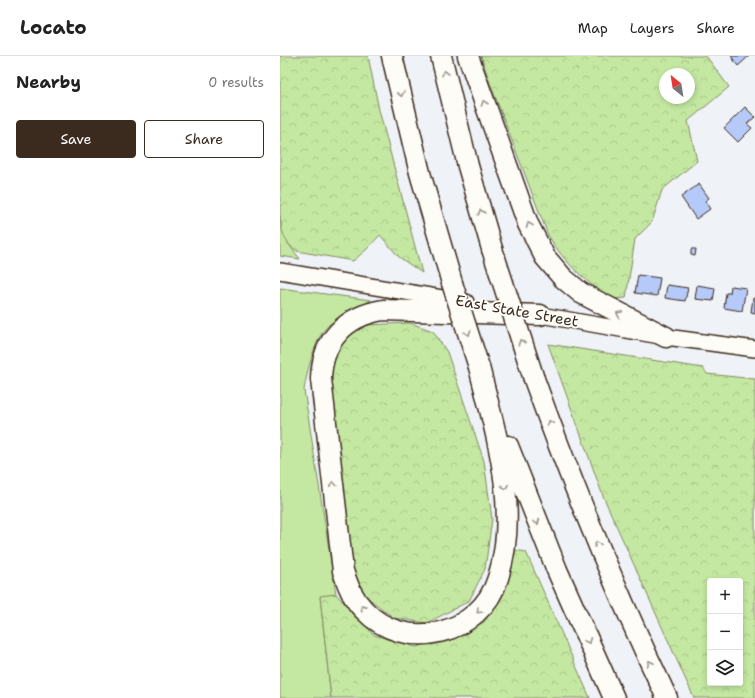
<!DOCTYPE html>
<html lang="en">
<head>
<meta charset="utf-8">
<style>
	body { margin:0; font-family:"Shantell Sans",sans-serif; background:#f6f6f6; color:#222 }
	.controls { position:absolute; right:12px; bottom:12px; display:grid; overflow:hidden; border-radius:4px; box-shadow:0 2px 6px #0003 }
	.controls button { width:36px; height:36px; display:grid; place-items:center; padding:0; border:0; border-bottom:1px solid #e0e0e0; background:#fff; color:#222; font:20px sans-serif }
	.compass { position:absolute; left:379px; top:12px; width:36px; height:36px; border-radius:50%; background:#fff; box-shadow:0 2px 6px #0003; rotate:330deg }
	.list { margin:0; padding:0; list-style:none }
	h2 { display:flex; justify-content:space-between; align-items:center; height:52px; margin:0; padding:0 16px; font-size:17px }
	h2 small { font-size:13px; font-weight:400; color:#767676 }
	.actions { display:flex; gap:8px; padding:12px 16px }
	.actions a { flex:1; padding:9px 0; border:1px solid #3b2a1e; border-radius:4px; text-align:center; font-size:14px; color:#3b2a1e }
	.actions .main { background:#3b2a1e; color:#fff }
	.icon { flex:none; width:22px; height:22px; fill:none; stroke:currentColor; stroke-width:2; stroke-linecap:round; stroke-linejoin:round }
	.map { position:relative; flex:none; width:475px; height:642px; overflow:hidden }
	header { display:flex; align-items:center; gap:24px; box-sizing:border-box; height:56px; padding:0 20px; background:#fff; border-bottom:1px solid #e0e0e0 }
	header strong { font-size:19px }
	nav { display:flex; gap:22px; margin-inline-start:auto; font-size:14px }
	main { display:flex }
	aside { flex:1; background:#fff }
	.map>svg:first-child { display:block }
</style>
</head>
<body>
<header>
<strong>Locato</strong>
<nav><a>Map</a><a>Layers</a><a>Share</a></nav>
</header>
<main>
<aside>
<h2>Nearby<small>0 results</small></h2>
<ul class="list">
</ul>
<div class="actions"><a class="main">Save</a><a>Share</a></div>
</aside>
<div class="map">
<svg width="475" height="642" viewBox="0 0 475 642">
	<defs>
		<pattern id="forest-crowns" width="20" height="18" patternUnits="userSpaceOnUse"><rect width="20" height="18" fill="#c4e8a1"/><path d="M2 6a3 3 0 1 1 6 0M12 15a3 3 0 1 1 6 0" fill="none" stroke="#a9c78a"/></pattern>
	</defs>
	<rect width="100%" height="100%" fill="#eff2f7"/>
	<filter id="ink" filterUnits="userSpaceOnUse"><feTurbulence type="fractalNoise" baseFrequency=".025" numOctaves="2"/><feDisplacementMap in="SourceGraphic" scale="8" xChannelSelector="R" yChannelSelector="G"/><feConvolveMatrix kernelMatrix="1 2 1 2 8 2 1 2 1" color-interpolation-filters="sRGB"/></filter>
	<g filter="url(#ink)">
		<g fill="#c4e8a1" stroke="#808960">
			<polygon points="0,159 7,186 20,203 0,200"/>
			<path d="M0 232 91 244C78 252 63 259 50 268 35 279 27 316 24 334L56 538 40 541 51 642H0Z"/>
		</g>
		<g fill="url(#forest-crowns)" stroke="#808960" fill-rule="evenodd">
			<path d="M0 0H88L99 54 142 217 119 201 100 179 87 193 73 205 17 195C4 188 1 173 0 159Z"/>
			<path d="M201 0H426L449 31 408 65 417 105 382 134 372 166 355 183 346 242 330 243C305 224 284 207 268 179L210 27ZM385 18H409V42H385Z"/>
			<polygon points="130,267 153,275 167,296 204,405 212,463 205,513 189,545 147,567 114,562 83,538 73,513 50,314 62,284 86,269"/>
			<path d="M268 288 423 312 427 318 475 323V642H414L323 440ZM430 525H460V627H430Z"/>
			<polygon points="235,494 246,496 310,642 51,642 40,540 56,538 94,579 136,591 177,580 204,566 226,529"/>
		</g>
		<g fill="#b5caf9" stroke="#3b2a1e">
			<polygon points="451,0 469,0 458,10"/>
			<polygon points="465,51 475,61 467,68 472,72 458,86 444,72"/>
			<polygon points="419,128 429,142 425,145 430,153 416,163 401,141"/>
			<polygon points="411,193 416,193 415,200 411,199"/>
			<polygon points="358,219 380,222 377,240 355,237"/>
			<polygon points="387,229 408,232 405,245 385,242"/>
			<polygon points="417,229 435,232 433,245 415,243"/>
			<polygon points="451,230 466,232 462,255 444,252 446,237 450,237"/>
			<polygon points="473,242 475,243 475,257 471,256"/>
		</g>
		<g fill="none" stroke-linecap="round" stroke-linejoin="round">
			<defs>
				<g id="secondary">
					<polyline points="0,215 186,246"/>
					<polyline points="249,257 386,281 475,293"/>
				</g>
				<g id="highway">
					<polyline points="112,0 140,117 172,227"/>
					<polyline points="161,0 188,110 212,193"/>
					<polyline points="188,0 248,168 265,201 283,222 301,237 386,281"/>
					<path d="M199 311C216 379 240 452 218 522 201 579 125 598 84 554 73 543 68 530 63 515L41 323C42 284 66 260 103 254L260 259"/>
					<path d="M254 323C293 431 337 538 387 642"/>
					<polyline points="228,390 277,514 334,642"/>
				</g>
			</defs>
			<use href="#secondary" stroke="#3b2a1e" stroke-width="18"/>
			<use href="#highway" stroke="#3b2a1e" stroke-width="23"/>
			<use href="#secondary" stroke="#fdfcf7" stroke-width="15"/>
			<use href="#highway" stroke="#fdfcf7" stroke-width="20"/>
			<defs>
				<g id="highway-bridge">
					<polyline points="212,193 254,323"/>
					<polyline points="172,227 199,311"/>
				</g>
			</defs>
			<use href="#highway-bridge" stroke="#3b2a1e" stroke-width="23" stroke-linecap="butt"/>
			<use href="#highway-bridge" stroke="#fdfcf7" stroke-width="20"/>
		</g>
		<defs><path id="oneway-chevron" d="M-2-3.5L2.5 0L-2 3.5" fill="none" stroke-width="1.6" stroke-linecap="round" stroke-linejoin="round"/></defs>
		<g stroke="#9c938a">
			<use href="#oneway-chevron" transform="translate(165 17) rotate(-103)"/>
			<use href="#oneway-chevron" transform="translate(121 38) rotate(77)"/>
			<use href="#oneway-chevron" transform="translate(204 47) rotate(-109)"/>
			<use href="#oneway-chevron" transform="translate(201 156) rotate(-106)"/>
			<use href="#oneway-chevron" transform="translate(249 169) rotate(-112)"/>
			<use href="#oneway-chevron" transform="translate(339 258) rotate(-154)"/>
			<use href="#oneway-chevron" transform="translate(188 277) rotate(72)"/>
			<use href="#oneway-chevron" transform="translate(241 286) rotate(-109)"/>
			<use href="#oneway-chevron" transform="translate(270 367) rotate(-110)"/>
			<use href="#oneway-chevron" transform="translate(53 428) rotate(-97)"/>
			<use href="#oneway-chevron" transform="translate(225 431) rotate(84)"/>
			<use href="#oneway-chevron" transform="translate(257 466) rotate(68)"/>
			<use href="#oneway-chevron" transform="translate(317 488) rotate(-112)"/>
			<use href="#oneway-chevron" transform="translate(83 552) rotate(-132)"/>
			<use href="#oneway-chevron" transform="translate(199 555) rotate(135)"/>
			<use href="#oneway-chevron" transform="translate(308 585) rotate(66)"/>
			<use href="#oneway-chevron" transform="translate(370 607) rotate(-115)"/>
		</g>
	</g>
	<g text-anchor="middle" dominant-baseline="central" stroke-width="4" stroke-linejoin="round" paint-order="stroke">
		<g font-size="15" fill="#3b2a1e" stroke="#fdfcf7">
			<text transform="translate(237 255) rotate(10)">East State Street</text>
		</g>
	</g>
</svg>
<div class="controls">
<button>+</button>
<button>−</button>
<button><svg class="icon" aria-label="layers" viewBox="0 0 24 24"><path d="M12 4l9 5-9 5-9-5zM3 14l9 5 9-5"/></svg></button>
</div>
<svg class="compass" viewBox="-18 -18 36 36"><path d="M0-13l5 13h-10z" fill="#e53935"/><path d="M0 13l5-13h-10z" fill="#767676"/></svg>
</div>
</main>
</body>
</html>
